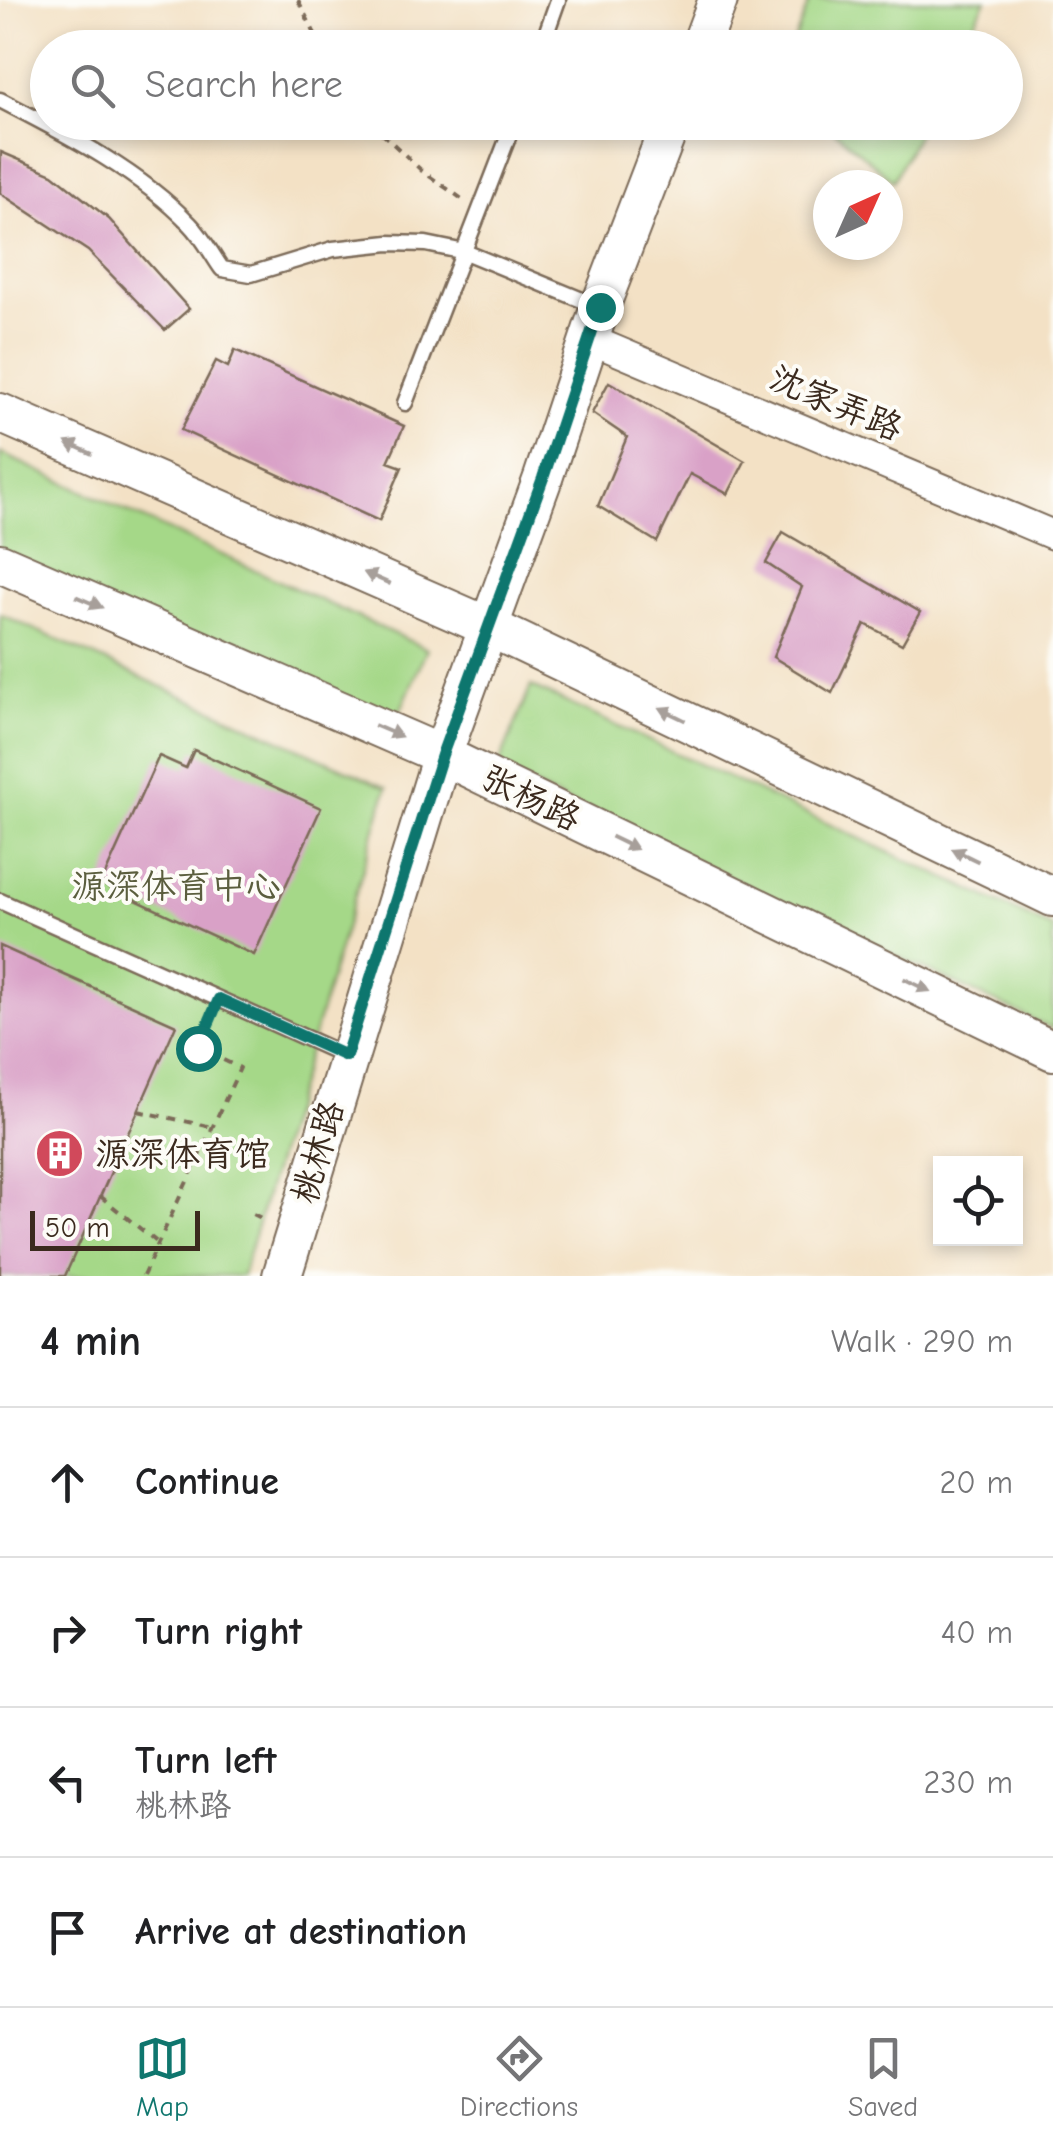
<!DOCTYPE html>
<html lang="en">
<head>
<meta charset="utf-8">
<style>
	body { margin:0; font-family:"Comic Neue","LXGW WenKai TC",sans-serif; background:#f6f6f6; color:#202124 }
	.controls { position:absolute; right:30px; bottom:30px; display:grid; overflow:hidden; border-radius:0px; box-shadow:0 5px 15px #0003 }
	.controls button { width:90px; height:90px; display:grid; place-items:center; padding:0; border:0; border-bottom:2px solid #e0e0e0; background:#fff; color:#202124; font:50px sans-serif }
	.compass { position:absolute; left:813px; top:170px; width:90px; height:90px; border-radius:50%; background:#fff; box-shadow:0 5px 15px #0003; rotate:45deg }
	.scale { position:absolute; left:30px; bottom:25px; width:170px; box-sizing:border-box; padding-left:10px; border:5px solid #3b2a1e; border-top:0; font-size:28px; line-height:35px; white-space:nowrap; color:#3b2a1e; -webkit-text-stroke:8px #fdfcf7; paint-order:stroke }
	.stop { position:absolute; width:30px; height:30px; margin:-22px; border:8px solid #0f766e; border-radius:50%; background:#fff }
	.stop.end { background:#0f766e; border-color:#fff; box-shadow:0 2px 10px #0008 }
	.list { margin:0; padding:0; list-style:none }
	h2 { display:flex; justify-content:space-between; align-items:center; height:130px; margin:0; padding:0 40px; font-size:42px }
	h2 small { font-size:32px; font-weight:400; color:#757577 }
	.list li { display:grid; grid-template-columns:65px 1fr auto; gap:30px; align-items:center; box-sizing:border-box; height:150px; padding:0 40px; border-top:2px solid #e0e0e0 }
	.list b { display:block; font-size:38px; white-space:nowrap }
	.list p { margin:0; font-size:32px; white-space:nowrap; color:#757577 }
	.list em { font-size:32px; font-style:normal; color:#757577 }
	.icon { flex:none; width:55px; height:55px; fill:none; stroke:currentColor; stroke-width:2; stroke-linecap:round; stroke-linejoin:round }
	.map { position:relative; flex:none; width:1053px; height:1276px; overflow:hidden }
	.search { position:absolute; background:#fff; box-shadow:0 5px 15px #0003; left:30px; right:30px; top:30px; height:110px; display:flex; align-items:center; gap:25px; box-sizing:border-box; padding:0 35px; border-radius:55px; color:#757577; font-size:38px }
	.sheet { height:730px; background:#fff }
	nav { display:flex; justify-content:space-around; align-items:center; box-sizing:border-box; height:140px; border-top:2px solid #e0e0e0; background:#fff; font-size:28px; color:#757577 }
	nav a { display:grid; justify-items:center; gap:5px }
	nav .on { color:#0f766e }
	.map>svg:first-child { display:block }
</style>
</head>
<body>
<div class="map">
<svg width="1053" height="1276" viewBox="0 0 1053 1276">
	<rect width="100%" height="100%" fill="#fdfcf7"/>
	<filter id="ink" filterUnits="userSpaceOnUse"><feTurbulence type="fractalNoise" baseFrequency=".01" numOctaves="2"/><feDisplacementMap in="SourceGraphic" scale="20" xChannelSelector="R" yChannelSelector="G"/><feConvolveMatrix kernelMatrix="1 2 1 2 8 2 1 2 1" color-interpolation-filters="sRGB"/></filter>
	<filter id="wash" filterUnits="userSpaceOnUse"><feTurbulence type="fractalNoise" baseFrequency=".0048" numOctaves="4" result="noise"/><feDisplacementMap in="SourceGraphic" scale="40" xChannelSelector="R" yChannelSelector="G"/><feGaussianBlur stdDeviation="2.25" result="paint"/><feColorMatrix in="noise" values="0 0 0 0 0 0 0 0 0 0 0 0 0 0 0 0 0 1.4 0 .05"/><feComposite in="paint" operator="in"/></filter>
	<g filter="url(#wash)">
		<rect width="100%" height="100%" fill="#f3e1c5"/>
		<g fill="#a5d888" stroke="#708153" stroke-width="2.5">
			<polygon points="810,0 986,0 962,47 792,47"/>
			<polygon points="825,123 923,123 893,181"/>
			<polygon points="0,453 427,649 390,735 0,554"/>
			<polygon points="0,614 387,788 242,1276 0,1276"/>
			<polygon points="531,686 1053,928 1053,1029 497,769"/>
		</g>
		<g id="blocks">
			<g fill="#d9a1c7">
				<polygon points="1,152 53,174 109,219 189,309 165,330 88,251 0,193"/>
				<polygon points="235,350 404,426 388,462 402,467 379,521 181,430 216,361 228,367"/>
				<polygon points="609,382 745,461 728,494 690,474 657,542 598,506 627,437 592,413"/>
				<polygon points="783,532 920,612 902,644 865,624 832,693 773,657 802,587 766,563"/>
				<polygon points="194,750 321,808 254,955 101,884 159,756 186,768"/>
				<polygon points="0,946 176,1025 65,1276 0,1276"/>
			</g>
		</g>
	</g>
	<g filter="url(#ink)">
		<use href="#blocks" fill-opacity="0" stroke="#7b6a58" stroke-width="2.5"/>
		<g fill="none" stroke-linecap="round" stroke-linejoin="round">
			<defs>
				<g id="lane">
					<polyline points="541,48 558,0"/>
					<path d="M0 100C66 134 138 170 190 224 203 237 212 255 222 269L251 274 333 249 389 243 426 244 465 252 599 307"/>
					<polyline points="405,403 514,122"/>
					<polyline points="0,901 346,1056"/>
				</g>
				<polyline id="street" points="589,339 1053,535"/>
				<g id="secondary">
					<polyline points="700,48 718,0"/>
					<polyline points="0,413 487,626 1053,897"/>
					<polyline points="0,563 442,755 1053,1051"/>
					<polyline points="282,1276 442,755 543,478 600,307 671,122"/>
				</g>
			</defs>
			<use href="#lane" stroke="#7b6a58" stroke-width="19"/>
			<use href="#street" stroke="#7b6a58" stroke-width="32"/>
			<use href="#secondary" stroke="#7b6a58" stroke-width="42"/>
			<g stroke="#7b6a58" stroke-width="4" stroke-dasharray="8 8" stroke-linecap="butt">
				<polyline points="298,0 322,48"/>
				<polyline points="370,122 422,171 465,201"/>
				<polyline points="138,1111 212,1127"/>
				<polyline points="100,1196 158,1243"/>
				<polyline points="253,1214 267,1221"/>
				<polyline points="143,1276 240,1068 198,1048 211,1017"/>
			</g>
			<use href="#lane" stroke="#fff" stroke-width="14"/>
			<use href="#street" stroke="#fff" stroke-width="28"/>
			<use href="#secondary" stroke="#fff" stroke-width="38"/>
		</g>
		<defs><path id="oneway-solid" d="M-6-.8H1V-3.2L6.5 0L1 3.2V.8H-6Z" transform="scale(2.5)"/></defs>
		<g fill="#a79f9a">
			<use href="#oneway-solid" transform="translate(79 448) rotate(-156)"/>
			<use href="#oneway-solid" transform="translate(377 578) rotate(-156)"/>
			<use href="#oneway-solid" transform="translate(89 602) rotate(23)"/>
			<use href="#oneway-solid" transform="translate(672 714) rotate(-154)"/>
			<use href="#oneway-solid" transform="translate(388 731) rotate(23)"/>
			<use href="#oneway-solid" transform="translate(624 843) rotate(26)"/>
			<use href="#oneway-solid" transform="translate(965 855) rotate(-154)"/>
			<use href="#oneway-solid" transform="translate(917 985) rotate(26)"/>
		</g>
	</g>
	<g fill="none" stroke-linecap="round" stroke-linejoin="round" filter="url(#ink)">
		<polyline stroke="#0f766e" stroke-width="12" points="198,1048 219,999 346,1056 442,755 543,478 600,307"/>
	</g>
	<defs>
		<symbol id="building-disc" viewBox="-11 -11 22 22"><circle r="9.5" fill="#d1495b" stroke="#fdfcf7"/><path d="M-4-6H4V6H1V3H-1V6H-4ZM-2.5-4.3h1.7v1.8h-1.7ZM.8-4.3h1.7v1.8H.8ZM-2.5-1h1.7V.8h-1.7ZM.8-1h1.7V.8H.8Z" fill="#fff"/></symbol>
	</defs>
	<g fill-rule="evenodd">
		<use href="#building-disc" x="32" y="1126" width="55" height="55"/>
	</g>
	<g text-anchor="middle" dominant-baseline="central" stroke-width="8" stroke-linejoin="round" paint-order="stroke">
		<g font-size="35" fill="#3b2a1e" stroke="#fdfcf7">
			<text transform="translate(836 403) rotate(23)">沈家弄路</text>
			<text transform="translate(531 798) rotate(26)">张杨路</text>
			<text transform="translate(318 1152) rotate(-74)">桃林路</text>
		</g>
		<g font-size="35" fill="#5b5e3e" stroke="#fdfcf7">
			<text x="176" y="886">源深体育中心</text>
		</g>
		<g font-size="35" fill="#3b2a1e" stroke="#fdfcf7" text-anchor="start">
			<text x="95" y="1154">源深体育馆</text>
		</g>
	</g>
</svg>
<div class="controls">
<button><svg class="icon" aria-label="locate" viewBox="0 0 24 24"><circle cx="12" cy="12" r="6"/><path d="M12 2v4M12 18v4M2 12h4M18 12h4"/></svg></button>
</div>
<svg class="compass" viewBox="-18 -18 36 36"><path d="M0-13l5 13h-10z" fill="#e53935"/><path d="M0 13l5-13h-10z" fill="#757577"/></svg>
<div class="scale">50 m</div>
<div class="stop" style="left:198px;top:1048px"></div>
<div class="stop end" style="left:600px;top:307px"></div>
<div class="search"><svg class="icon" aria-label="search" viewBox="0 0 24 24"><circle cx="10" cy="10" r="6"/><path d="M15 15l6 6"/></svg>Search here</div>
</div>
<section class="sheet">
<h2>4 min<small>Walk · 290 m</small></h2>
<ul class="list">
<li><svg class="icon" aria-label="ahead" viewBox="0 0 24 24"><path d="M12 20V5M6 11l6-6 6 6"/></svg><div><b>Continue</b></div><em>20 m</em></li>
<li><svg class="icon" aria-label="right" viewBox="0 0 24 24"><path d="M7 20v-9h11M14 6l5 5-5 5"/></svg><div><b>Turn right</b></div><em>40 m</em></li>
<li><svg class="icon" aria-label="left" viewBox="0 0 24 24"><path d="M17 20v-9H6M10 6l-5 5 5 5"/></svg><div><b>Turn left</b><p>桃林路</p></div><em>230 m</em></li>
<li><svg class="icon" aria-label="arrive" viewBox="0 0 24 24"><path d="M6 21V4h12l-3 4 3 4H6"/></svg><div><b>Arrive at destination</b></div></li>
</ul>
</section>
<nav>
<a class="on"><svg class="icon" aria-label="map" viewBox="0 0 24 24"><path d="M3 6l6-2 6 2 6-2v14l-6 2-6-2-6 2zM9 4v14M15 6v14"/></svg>Map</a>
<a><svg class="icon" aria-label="directions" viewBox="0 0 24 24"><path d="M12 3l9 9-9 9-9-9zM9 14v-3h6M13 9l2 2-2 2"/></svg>Directions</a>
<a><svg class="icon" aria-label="saved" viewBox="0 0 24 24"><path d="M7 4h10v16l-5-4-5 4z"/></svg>Saved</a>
</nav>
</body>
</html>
